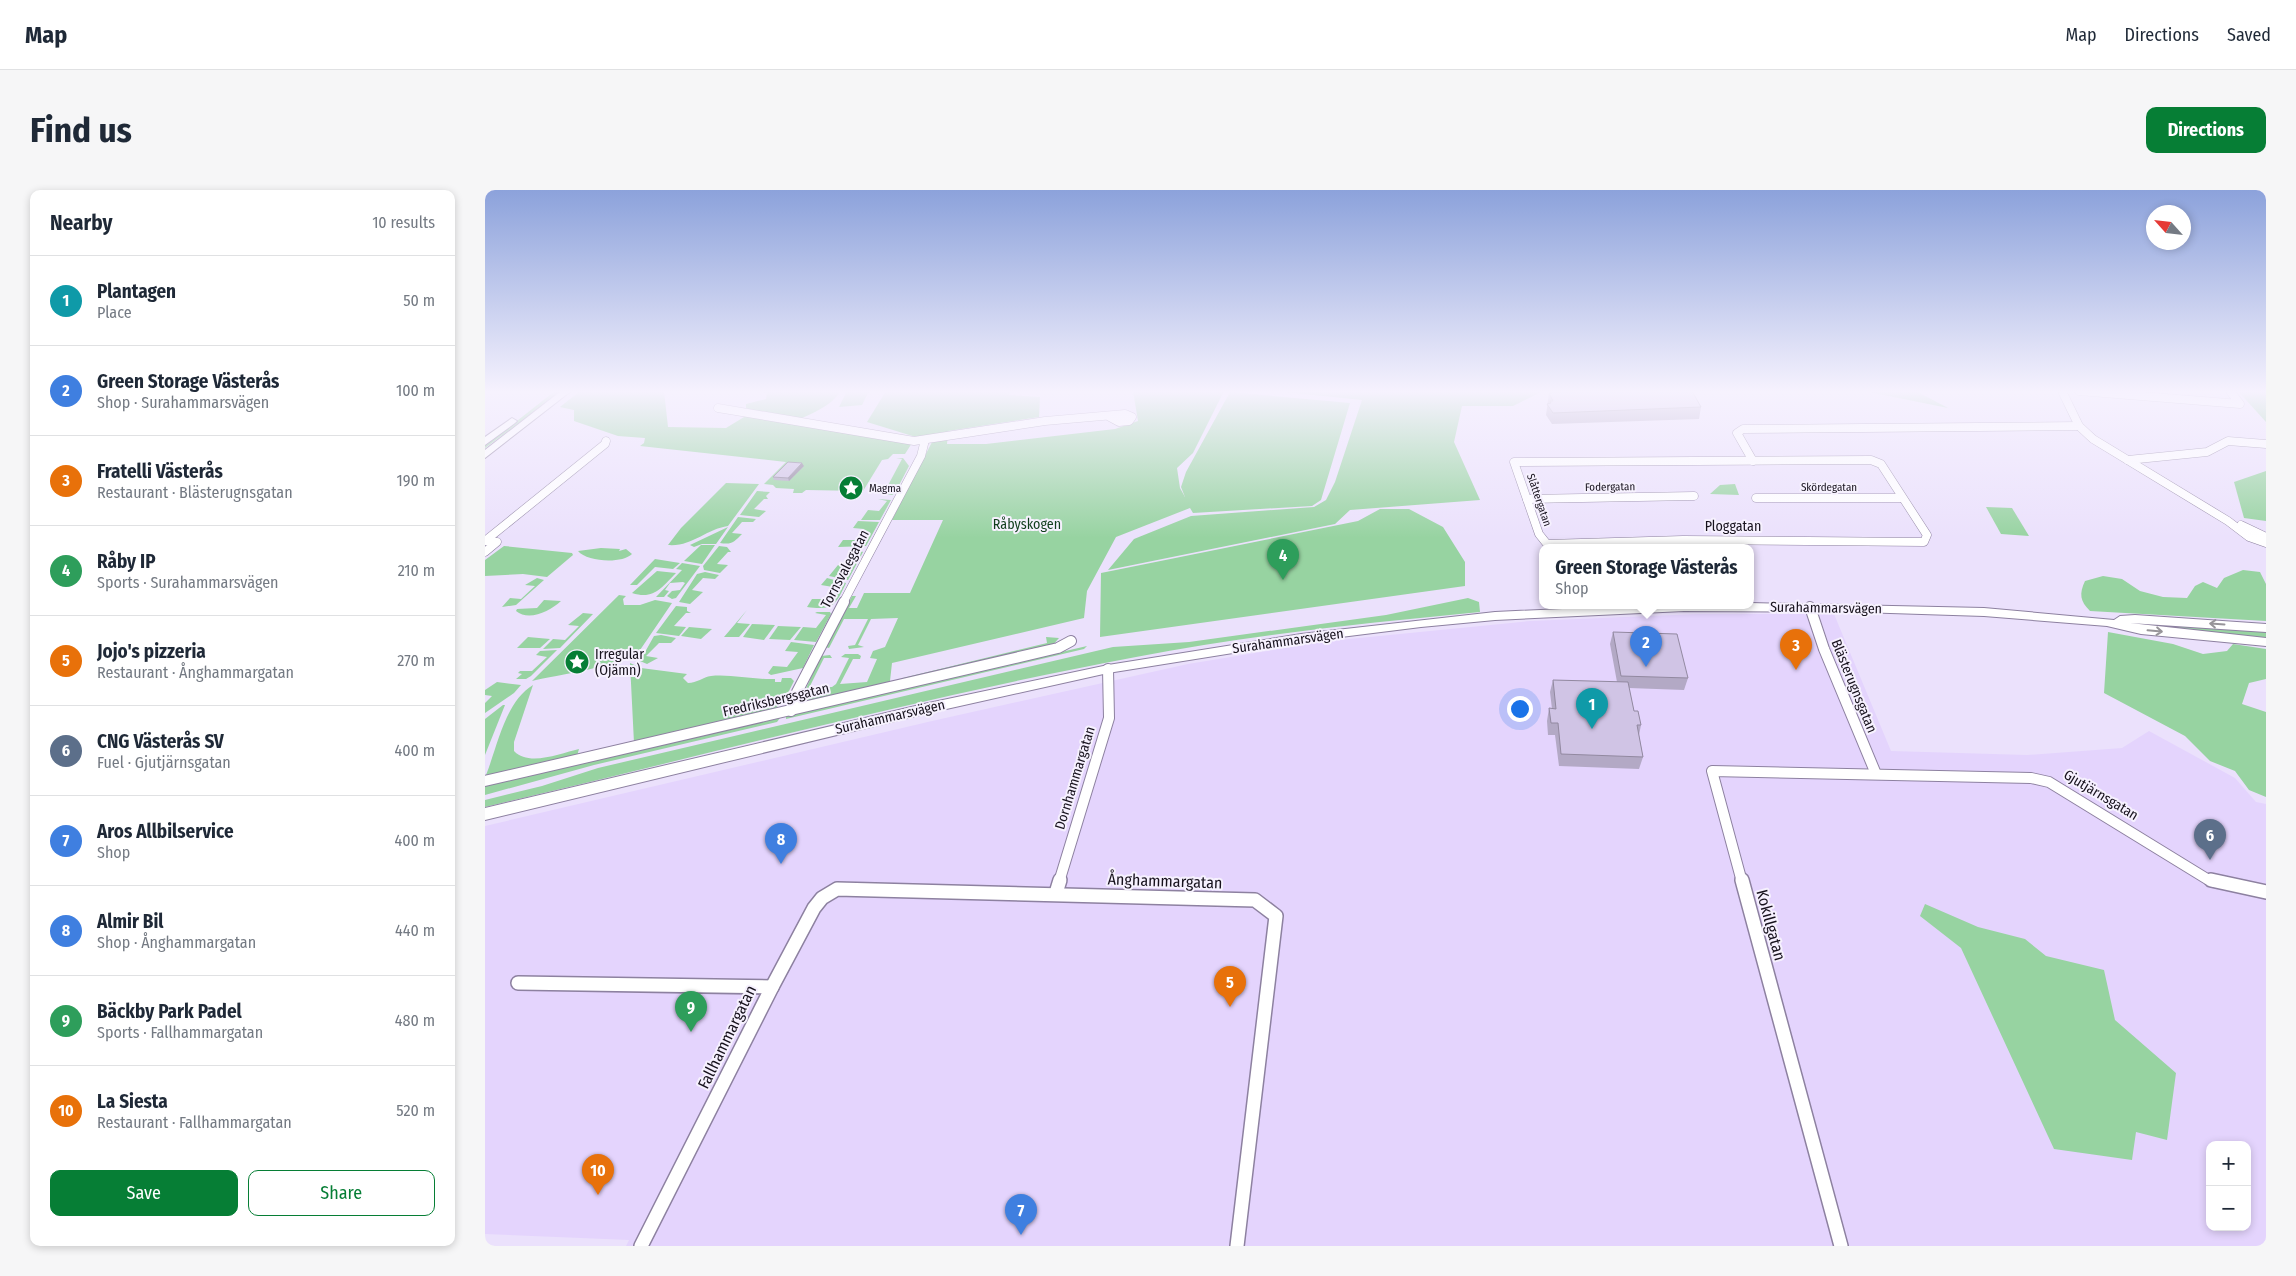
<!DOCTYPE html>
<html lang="en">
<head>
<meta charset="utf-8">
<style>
	body { margin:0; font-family:"Fira Sans Condensed",sans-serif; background:#f6f6f7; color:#1f2937 }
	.controls { position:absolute; right:15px; bottom:15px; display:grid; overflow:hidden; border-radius:10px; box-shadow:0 2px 8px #0003 }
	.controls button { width:45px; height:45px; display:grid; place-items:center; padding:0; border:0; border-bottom:1px solid #e0e1e3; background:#fff; color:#1f2937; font:25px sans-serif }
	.compass { position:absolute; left:1661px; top:15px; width:45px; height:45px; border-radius:50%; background:#fff; box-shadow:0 2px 8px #0003; rotate:297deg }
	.you { position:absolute; left:1034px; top:518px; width:18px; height:18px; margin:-12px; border:4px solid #fff; border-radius:50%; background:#1a73e8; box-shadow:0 0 0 8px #1a73e833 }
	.badge { display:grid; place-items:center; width:32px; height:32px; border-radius:50%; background:#067e35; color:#fff; font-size:16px; font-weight:700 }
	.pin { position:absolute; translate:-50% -41px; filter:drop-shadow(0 1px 2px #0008) }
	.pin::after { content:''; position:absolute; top:26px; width:18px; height:15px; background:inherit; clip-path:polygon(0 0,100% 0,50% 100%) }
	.popup { position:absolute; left:1054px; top:354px; width:215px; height:65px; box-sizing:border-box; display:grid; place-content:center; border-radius:10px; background:#fff; filter:drop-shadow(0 1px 4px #0005); font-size:16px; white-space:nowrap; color:#747a83 }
	.popup b { font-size:19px; color:#1f2937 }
	.popup::after { content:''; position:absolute; left:50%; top:100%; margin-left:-10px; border:10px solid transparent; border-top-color:#fff }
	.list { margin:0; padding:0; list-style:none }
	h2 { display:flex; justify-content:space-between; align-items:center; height:65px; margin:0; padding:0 20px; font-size:21px }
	h2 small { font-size:16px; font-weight:400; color:#747a83 }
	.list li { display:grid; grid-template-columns:32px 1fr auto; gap:15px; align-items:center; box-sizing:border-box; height:90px; padding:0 20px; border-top:1px solid #e0e1e3 }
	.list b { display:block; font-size:19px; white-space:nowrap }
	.list p { margin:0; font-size:16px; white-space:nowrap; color:#747a83 }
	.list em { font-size:16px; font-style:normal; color:#747a83 }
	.actions { display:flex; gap:10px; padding:15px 20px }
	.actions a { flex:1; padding:11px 0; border:1px solid #067e35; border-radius:10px; text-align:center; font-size:18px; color:#067e35 }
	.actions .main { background:#067e35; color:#fff }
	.map { position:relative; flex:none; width:1781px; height:1056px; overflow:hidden; border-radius:10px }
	header { display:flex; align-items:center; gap:30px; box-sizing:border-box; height:70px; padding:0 25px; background:#fff; border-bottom:1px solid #e0e1e3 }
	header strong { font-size:24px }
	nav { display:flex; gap:28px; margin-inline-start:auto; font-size:18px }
	.intro { display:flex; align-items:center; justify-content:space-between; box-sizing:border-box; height:120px; padding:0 30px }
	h1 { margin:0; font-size:35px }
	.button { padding:12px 22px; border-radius:10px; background:#067e35; color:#fff; font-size:18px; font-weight:700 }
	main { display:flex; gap:30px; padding:0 30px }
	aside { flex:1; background:#fff; border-radius:10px; box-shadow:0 2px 8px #0003 }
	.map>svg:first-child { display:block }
</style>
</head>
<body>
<header>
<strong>Map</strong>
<nav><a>Map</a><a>Directions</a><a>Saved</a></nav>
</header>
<div class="intro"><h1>Find us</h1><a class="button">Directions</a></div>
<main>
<aside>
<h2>Nearby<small>10 results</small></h2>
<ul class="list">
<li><span class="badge" style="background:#0f9aa8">1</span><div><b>Plantagen</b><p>Place</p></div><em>50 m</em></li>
<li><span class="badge" style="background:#3f7fe0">2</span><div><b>Green Storage Västerås</b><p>Shop · Surahammarsvägen</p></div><em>100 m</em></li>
<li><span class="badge" style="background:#e8710a">3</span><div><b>Fratelli Västerås</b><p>Restaurant · Blästerugnsgatan</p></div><em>190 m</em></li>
<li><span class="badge" style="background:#2e9e5b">4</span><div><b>Råby IP</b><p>Sports · Surahammarsvägen</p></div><em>210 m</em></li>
<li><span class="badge" style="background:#e8710a">5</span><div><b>Jojo's pizzeria</b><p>Restaurant · Ånghammargatan</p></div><em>270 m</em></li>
<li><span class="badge" style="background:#5c6f8a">6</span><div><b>CNG Västerås SV</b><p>Fuel · Gjutjärnsgatan</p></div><em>400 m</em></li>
<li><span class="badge" style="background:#3f7fe0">7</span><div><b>Aros Allbilservice</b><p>Shop</p></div><em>400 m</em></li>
<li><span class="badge" style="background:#3f7fe0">8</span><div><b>Almir Bil</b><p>Shop · Ånghammargatan</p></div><em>440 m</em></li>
<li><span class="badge" style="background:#2e9e5b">9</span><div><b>Bäckby Park Padel</b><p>Sports · Fallhammargatan</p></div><em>480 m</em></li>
<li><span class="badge" style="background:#e8710a">10</span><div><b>La Siesta</b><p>Restaurant · Fallhammargatan</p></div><em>520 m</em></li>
</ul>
<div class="actions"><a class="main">Save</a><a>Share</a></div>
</aside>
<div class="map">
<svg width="1781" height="1056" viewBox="0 0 1781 1056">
	<rect width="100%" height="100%" fill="#ebe1fc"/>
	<path fill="#e4d4fd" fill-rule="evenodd" d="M1213 424H1349L1406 561 1542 565 1637 558 1664 541 1750 588 1771 612 1781 614V1056H141L144 1050 0 1044V636L447 531 703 474 844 451 1045 431ZM1725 955H1762V1037H1725Z"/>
	<g fill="#97d3a1">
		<polygon points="70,201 77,201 0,258 0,256"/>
		<path d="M95 201H179L183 237 241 238 269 221 261 218V214L281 209 282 203 275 201H355C349 215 322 226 308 232L427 253 420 264H408L403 269 397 270 378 301 321 300 317 303H308L309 299 291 298 288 295 279 294 301 272 155 256 159 253 160 248 133 246 89 231V220L75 217Z"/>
		<polygon points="362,201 384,201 377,215 354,217"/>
		<polygon points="401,201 526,201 524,205 555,207 554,227 463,241 462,254 501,254 630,239 653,231 648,201 739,201 708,263 692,278 695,298 700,307 696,297 701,282 745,202 865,213 836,310 827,316 708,323 705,318 631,347 602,401 599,428 407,473 405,491 402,494 321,512 318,505 336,466 345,465 347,468 339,468 324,498 347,497 351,494 364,468 356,467 360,464 373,464 376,466 375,469 368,469 355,494 382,492 392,469 385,468 388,461 400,457 413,428 386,429 373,455 379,457 364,459 363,456 370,455 383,429 359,429 344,458 340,457 367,406 371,406 364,418 372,418 379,403 425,403 458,330 407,330 447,252 382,232"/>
		<polygon points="790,201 1058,201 1028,216 977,216 969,252 995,310 865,320 850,334 623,380 649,349 706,326 829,317 841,310 850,292 877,210"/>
		<polygon points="1379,201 1431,201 1463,218"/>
		<polygon points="1753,201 1778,201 1781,203 1781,232"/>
		<polygon points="418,268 424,276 410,303 407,305 394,303 395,301 400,301 417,269 411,269"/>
		<polygon points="1781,281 1781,331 1759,328 1749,292"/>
		<path d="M241 293 274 294 243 336C221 339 207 357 183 355L196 338Z"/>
		<polygon points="1250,294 1254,305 1225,304 1235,295"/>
		<polygon points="272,301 285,302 281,306 283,309 279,309 269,319 281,321 274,327 255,325"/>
		<polygon points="393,309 406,310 395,330 376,330 383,320 394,321 402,311"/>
		<polygon points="1501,317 1527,318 1544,346 1516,344"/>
		<polygon points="895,319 924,319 958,337 980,372 980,396 615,447 616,383 873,331"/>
		<path d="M253 327 271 329 268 332H257L247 343 257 344C249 352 247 355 235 353Z"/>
		<polygon points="373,331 394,332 381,356 353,357 358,350 371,350 379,339 368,338"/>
		<polygon points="243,337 231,354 217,354 209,357 205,355"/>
		<polygon points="216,355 230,355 217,374 199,371"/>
		<polygon points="19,356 87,363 88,365 62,387 38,384 0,386 0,370"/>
		<polygon points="234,356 242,357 246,362 243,362 232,374 243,375 235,383 219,380 218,376"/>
		<path d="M116 358 135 359 134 361 141 359 147 364C137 374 102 372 93 361Z"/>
		<polygon points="376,361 378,362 363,390 344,386 353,375 365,376 374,364 363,363"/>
		<polygon points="170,369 195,373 188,379 170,377 152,395 145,395"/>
		<polygon points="197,373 215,376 191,408 187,409 182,406 187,401 195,400 200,393 198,392 185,393 180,400 184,401 179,407 171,407 197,380 191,379"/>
		<path d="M1758 380 1775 382 1781 394V431L1605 421C1595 411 1594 404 1600 391L1618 386 1637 389 1655 401 1678 407 1702 408 1710 396 1718 392 1732 398 1739 388Z"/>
		<path d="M172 381 191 383C176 398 169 410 147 403Z"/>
		<polygon points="220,382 234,385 230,389 218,388 207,400 218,402 205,414 194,412 212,384"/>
		<polygon points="52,388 59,390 31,415 17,417 25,408 36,409 50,396 40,395"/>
		<path d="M342 388 361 393C351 414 349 421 322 417L327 409H339L348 397 336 395Z"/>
		<path d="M134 405 141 406 138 409 139 415H155L170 410 187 413 153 463C135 476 72 485 47 491Z"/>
		<path d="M983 408 994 412 995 422C880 433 765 445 651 467 432 508 217 566 0 617V610L57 596 113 578 628 457 704 452 901 425Z"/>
		<path d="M59 410 76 411C65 421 44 432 31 421L32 419 52 418Z"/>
		<polygon points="191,416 202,417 202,421 206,423 201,423 189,436 201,437 194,446 171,443"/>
		<polygon points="262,420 252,433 265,434 254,447 239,447"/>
		<polygon points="332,422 345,422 346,424 331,452 309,450 318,437 331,438 341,425 330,423"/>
		<polygon points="98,423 108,424 75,458 58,459 68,449 80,450 94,436 83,435"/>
		<polygon points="1645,433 1781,441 1781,448 1645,434"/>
		<polygon points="267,434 290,435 279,450 258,447"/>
		<polygon points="293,436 316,437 305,450 284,449"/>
		<polygon points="204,437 227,439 216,449 196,446"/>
		<polygon points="1623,442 1688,454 1718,464 1742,461 1748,454 1781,459 1781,489 1764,493 1757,514 1781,522 1781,607 1764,600 1750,581 1725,571 1700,546 1619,503"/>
		<polygon points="176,445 191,448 186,453 174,453 161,466 173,468 162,474 155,471 169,446"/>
		<polygon points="43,447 65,449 55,458 32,458"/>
		<polygon points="561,447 574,448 567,456 421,489 418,488 562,453"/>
		<polygon points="306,452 329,455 318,478 286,485 283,483 288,476 302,477 313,462 300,461"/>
		<polygon points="602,456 599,459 301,529 301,526"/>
		<polygon points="72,460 46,486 41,489 31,489 37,484 33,483 35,481 47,481 62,467 51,465 55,461"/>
		<path d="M145 473 156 478 202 484 198 488 203 493C212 493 218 487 226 486 246 484 269 490 290 489V492H296L297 488H306L309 491 299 511 289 519 149 553Z"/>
		<polygon points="12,492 36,495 29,503 0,523 0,513 7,506 0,505 0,500"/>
		<path d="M48 495 29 552V561C44 577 76 563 94 559L92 566 3 587 1 585C13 555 20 512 48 495Z"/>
		<polygon points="18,515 20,515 0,565 0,529"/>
		<polygon points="295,528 292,532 109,575 0,605 0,596"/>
		<polygon points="1440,714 1493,737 1540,749 1561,766 1619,780 1630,830 1691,883 1682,950 1651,942 1647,970 1569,959 1476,758 1435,726"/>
	</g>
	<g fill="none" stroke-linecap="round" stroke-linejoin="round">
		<defs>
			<g id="minor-far2">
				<polyline points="1577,201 1594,236 1608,249 1743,331 1764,347 1781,353"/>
				<polyline points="1594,201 1755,214 1745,201"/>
				<polyline points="233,218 429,251 560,231 640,224 647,227 644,231 634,232 623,226"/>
				<polygon points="1386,270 1396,274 1442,345 1439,352 1198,350 1062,354 1054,344 1029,272"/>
				<polyline points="1643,270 1722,262 1743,251 1781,254"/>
				<polyline points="1268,271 1252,243 1258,239 1594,236"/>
				<polyline points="1271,308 1417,308"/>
				<polyline points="1042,309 1209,306"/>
				<polyline points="1756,335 1781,347"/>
				<polyline points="0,351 120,254 121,251"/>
				<polyline points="0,351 12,352 0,362"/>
				<polyline points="358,413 436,266 440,250"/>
			</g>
			<g id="minor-far1">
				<polyline points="1325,417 1339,459 1391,584"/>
				<polyline points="306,521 312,502 359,412"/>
				<polyline points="0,591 573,458 586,451"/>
				<polyline points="574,692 624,528 623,479"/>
				<polyline points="1257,692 1227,581 1546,588 1564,592 1722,689 1730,692"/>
			</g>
			<g id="minor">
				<polyline points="1257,690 1356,1056"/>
				<polyline points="1726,690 1781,702"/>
				<polyline points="571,703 575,690"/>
				<polyline points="33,793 287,797 156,1056"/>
				<polyline points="287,797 329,718 337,708 352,699 770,710 791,726 752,1056"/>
			</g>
			<g id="secondary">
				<polygon points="76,201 86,201 0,268 0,260"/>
				<polygon points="27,228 32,231 30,233 0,255 0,247"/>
				<polygon points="1265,413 1499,418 1629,430 1635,426 1650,425 1781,434 1781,442 1645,433 1781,448 1781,456 1656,444 1622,436 1499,426 1374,422 1199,421 1010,430 936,437 816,452 623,483 439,524 0,630 0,618 439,514 623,475 816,444 1010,422 1143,416 1265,416"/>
			</g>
		</defs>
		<use href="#minor-far2" stroke="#8d81a0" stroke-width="9"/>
		<use href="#minor-far1" stroke="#8d81a0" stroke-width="12"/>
		<use href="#minor" stroke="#8d81a0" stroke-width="16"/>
		<use href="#secondary" stroke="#8d81a0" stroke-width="2"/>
		<use href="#minor-far2" stroke="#fff" stroke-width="8"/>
		<use href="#minor-far1" stroke="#fff" stroke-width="10"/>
		<use href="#minor" stroke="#fff" stroke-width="13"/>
		<use href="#secondary" fill="#fff" fill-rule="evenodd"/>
	</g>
	<g fill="#b3a9c5">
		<polygon points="1068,201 1207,201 1216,217 1214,229 1067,234 1061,225 1064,203 1069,203"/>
		<polygon points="319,276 304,291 289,290 288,287"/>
		<polygon points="1128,442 1203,488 1199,500 1144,498 1149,521 1156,535 1154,545 1158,567 1154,579 1074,576 1070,545 1063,545 1062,531 1064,518 1067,519 1065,502 1068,490 1132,492 1125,454"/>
	</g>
	<polygon fill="#9289a0" points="317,273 319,276 304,291 303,288"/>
	<g fill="#d0c4e5" stroke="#9289a0">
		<polygon points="1075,201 1207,201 1216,217 1068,223 1062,214 1066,213 1065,211 1068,211 1064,203 1076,202"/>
		<polygon points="303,272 317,273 303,288 288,287"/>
		<polygon points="1128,442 1192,444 1203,488 1136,486"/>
		<polygon points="1068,490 1143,492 1149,521 1153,521 1156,535 1152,535 1158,567 1076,564 1073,533 1066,533 1064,518 1071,519"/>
	</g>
	<defs><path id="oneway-shaft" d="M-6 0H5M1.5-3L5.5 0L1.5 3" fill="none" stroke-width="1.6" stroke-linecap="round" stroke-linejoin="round" transform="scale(1.25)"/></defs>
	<g stroke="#979499">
		<use href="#oneway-shaft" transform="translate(1732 434) rotate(-176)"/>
		<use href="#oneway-shaft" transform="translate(1670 441) rotate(5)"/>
	</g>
	<linearGradient id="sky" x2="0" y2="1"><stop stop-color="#8ca2db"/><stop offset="0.58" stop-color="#f6f2fe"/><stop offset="1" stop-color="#f6f2fe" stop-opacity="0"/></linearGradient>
	<rect width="1781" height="348" fill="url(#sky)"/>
	<defs>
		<symbol id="sight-disc" viewBox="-11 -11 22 22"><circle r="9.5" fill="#067e35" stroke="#f6f1fe"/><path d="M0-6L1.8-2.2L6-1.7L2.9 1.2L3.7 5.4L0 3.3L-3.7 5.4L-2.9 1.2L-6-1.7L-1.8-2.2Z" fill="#fff"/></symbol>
	</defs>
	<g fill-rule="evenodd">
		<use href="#sight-disc" x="352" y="284" width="28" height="28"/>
		<use href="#sight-disc" x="78" y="458" width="28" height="28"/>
	</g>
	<g text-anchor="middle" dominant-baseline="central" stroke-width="4" stroke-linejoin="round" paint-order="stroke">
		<g font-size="11" fill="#17121d" stroke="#f6f1fe">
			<text transform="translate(1125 297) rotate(-1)">Fodergatan</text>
			<text x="1344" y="297">Skördegatan</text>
			<text transform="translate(1054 310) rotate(71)">Slåttergatan</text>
		</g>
		<g font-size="11" fill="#17121d" stroke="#f6f1fe" text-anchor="start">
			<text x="384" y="298">Magma</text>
		</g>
		<g font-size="14" fill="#113e1d" stroke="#f6f1fe">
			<text x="542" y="334">Råbyskogen</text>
		</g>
		<g font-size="14" fill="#17121d" stroke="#f6f1fe">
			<text x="1248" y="336">Ploggatan</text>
			<text transform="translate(360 379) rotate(-62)">Tornsvalegatan</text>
			<text transform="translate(1341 418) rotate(1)">Surahammarsvägen</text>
			<text transform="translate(803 451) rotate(-8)">Surahammarsvägen</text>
			<text transform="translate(1369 496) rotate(68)">Blästerugnsgatan</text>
			<text transform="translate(291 510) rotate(-13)">Fredriksbergsgatan</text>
			<text transform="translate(405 527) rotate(-13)">Surahammarsvägen</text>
			<text transform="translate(590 588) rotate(-73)">Dornhammargatan</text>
			<text transform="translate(1616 605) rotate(31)">Gjutjärnsgatan</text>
		</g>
		<g font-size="14" fill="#17121d" stroke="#f6f1fe" text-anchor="start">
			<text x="110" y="464">Irregular<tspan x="110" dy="16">(Ojämn)</tspan></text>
		</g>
		<g font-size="16" fill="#17121d" stroke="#f6f1fe">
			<text transform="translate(680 691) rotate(2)">Ånghammargatan</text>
			<text transform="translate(1286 735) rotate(75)">Kokillgatan</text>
			<text transform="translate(242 847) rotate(-64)">Fallhammargatan</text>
		</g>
	</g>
</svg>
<div class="controls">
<button>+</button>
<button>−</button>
</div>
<svg class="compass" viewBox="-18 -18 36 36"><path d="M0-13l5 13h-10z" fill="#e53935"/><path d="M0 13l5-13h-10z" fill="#747a83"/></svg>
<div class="you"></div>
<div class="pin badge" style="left:1107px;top:539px;background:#0f9aa8">1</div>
<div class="pin badge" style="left:1161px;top:477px;background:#3f7fe0">2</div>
<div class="popup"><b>Green Storage Västerås</b>Shop</div>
<div class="pin badge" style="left:1311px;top:480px;background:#e8710a">3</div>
<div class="pin badge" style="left:798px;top:390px;background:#2e9e5b">4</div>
<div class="pin badge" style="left:745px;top:817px;background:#e8710a">5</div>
<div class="pin badge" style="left:1725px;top:670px;background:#5c6f8a">6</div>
<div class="pin badge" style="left:536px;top:1045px;background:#3f7fe0">7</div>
<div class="pin badge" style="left:296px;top:674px;background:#3f7fe0">8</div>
<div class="pin badge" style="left:206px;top:842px;background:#2e9e5b">9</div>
<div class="pin badge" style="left:113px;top:1005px;background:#e8710a">10</div>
</div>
</main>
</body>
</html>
